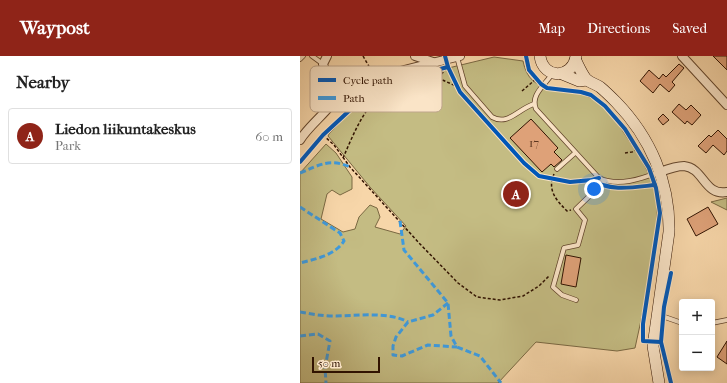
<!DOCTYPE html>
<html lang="en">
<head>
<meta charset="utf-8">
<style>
	body { margin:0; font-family:"IM FELL French Canon",serif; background:#f6f6f6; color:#222 }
	.controls { position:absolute; right:12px; bottom:12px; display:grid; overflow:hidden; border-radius:4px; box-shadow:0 2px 10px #0003 }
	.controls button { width:36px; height:36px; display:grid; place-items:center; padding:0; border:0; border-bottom:1px solid #e0e0e0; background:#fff; color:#222; font:20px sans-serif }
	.scale { position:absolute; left:12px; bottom:10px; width:68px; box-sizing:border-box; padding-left:4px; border:2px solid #311301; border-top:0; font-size:11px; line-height:14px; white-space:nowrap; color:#311301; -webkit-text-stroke:3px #fae4c7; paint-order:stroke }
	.you { position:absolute; left:294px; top:133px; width:14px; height:14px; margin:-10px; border:3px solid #fff; border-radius:50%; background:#1a73e8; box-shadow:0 0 0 6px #1a73e833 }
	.badge { display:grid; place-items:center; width:26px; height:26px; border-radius:50%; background:#8f2418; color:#fff; font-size:13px; font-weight:700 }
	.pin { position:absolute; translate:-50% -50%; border:2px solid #fff; box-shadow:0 1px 4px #0006 }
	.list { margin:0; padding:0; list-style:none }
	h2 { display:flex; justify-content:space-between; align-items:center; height:52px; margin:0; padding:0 16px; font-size:17px }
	h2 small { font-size:13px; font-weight:400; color:#767676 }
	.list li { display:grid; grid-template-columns:26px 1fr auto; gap:12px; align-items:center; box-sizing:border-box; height:56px; margin:0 8px 8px; padding:0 8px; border:1px solid #e0e0e0; border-radius:4px }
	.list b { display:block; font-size:15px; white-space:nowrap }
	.list p { margin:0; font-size:13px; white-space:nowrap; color:#767676 }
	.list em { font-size:13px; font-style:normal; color:#767676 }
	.map { position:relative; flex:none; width:427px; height:327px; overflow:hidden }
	header { display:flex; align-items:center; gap:24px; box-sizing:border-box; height:56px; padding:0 20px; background:#8f2418; color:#fff }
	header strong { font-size:19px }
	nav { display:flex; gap:22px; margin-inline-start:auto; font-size:14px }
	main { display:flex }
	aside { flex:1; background:#fff }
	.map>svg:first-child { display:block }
</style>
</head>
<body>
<header>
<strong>Waypost</strong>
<nav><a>Map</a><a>Directions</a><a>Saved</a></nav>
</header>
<main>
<aside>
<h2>Nearby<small></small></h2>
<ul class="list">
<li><span class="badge">A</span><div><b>Liedon liikuntakeskus</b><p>Park</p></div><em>60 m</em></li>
</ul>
</aside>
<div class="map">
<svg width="427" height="327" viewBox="0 0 427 327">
	<rect width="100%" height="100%" fill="#f7d6a9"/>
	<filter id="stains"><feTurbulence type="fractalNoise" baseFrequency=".005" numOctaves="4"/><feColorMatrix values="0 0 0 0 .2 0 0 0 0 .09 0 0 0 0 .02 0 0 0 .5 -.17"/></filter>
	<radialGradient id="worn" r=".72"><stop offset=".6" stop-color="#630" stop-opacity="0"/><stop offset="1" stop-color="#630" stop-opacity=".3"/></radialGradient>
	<g fill="#c4bc83" stroke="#7a6842">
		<path d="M194 1 223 5C230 42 264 29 289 41 305 48 317 66 326 80 337 96 349 114 354 133 360 155 356 177 353 199 348 230 342 261 335 292L317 295 236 286 198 327H0V117L26 88 36 97 52 121V133L40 139 32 134 27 138 21 163 43 176 55 173 59 161 70 149 77 152 80 161 75 171 100 178 106 170 70 131 28 80 29 78 53 53 82 28Z"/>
		<polygon points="427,142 427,154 411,146"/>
	</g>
	<g fill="#dea178" stroke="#311301">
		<polygon points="413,0 427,0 427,14"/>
		<polygon points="379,8 384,12 372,26 375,29 369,36 360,28 353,37 340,25 349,14 359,23 363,18 366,21"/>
		<polygon points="379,48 386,54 391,49 401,59 392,69 387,65 385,68 372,56"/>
		<polygon points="363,58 369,64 363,69 358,63"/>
		<polygon points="231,63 258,92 254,96 262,104 254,111 251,108 242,116 210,82"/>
		<polygon points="418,74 427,83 427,95 424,99 413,89 406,97 398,90 409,79 411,81"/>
		<polygon points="408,151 418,168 396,180 387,163"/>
		<polygon points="266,199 281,202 276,231 261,228"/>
		<polygon points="427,285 427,308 417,301"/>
	</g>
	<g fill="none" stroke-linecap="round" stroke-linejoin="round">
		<defs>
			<g id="lane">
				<polyline points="12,0 23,8"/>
				<path d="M157 1 165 30 192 61C208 70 218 53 234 48"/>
				<polyline points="0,3 3,0"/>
				<path d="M252 18C245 29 230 39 236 53L299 122C318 131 341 123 359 116"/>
				<polyline points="257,113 275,97"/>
				<polyline points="276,244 262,239 253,231 264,192 278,189 285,164 276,153 305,125"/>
				<polyline points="359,259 382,267"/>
				<polyline points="412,267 427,264"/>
			</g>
			<g id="street">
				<polyline points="27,0 23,8 26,17 41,30"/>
				<polyline points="115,0 133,6"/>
				<polyline points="382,0 427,49"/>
				<polyline points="41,30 160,0"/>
				<path d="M0 84C12 65 35 52 41 30"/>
				<path d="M360 116C368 113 376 110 384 110 404 112 404 140 427 136"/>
			</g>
			<g id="secondary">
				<path d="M240 0C243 24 273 23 276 0"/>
				<path d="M276 5C279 11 282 18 286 23 290 27 296 28 300 31 305 35 311 41 316 46 350 81 370 126 369 176L353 290 359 327"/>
				<polyline points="262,18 279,25 287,24"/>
			</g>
		</defs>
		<use href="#lane" stroke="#62442b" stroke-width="5.5"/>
		<use href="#street" stroke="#62442b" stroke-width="10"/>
		<use href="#secondary" stroke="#311301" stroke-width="12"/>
		<g stroke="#311301" stroke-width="1.5" stroke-dasharray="3 2" stroke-linecap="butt">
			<polyline points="63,0 71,14"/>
			<polyline points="138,22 156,30"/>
			<polyline points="222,35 236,23"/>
			<polyline points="23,79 34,89 50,111 119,187 158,227 177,241 200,244 223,240 239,230 249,220"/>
			<polyline points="325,97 332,96 338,93"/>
			<path d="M43 102C55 75 68 39 99 28 111 24 125 24 138 22L146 13"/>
			<path d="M254 118C247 134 256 144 267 155L271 154"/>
		</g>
		<use href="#lane" stroke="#fae4c7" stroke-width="4"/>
		<use href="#street" stroke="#fae4c7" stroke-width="8"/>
		<use href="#secondary" stroke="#fae4c7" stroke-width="11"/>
		<g stroke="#3e9add" stroke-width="3" stroke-dasharray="6 3" stroke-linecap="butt">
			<path d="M0 117C19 109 30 102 50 111"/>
			<path d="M0 151 40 177 44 185C35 199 16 203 0 207"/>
			<polyline points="100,165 104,194 148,247 151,280 157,291 180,300 201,327"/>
			<polyline points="148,247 133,259 108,266 96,281 93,290 93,299 102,300 128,289 157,291"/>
			<path d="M0 256C11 258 22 260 34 260 55 260 88 255 108 266"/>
			<polyline points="0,280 18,278 30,285 25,312 26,327"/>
		</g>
		<defs>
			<g id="cycleway">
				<polyline points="145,0 148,11 160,36 224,107 239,120 270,126 292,124 299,122"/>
				<polyline points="226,0 229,14 241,28 247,32 281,36 291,39 305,50 325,73 349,112 356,132 360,157 343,268 343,285 361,286"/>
				<polyline points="0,106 23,79 77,29 148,11"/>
				<path d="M292 124C309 136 335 131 355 129"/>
				<polyline points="371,327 361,286 364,251 371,217"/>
			</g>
		</defs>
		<use href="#cycleway" stroke="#fae4c7" stroke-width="6"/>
		<use href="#cycleway" stroke="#0057b8" stroke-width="4"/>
	</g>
	<g text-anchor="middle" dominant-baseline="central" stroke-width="3" stroke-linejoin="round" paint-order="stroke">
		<g font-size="12" fill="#5c361f">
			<text x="234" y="87">17</text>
		</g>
	</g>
	<rect x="10" y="10" width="132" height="46" rx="6" fill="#fae4c7" stroke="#bea58c" stroke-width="1"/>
	<rect x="18" y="22" width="18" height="4" fill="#0057b8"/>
	<rect x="18" y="40" width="18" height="4" fill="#3e9add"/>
	<g font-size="11" fill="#311301">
		<text x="43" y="28">Cycle path</text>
		<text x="43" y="46">Path</text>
	</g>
	<rect width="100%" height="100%" filter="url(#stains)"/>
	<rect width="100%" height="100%" fill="url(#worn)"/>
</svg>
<div class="controls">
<button>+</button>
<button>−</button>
</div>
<div class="scale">50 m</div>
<div class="you"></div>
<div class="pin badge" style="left:216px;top:138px">A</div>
</div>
</main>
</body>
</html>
